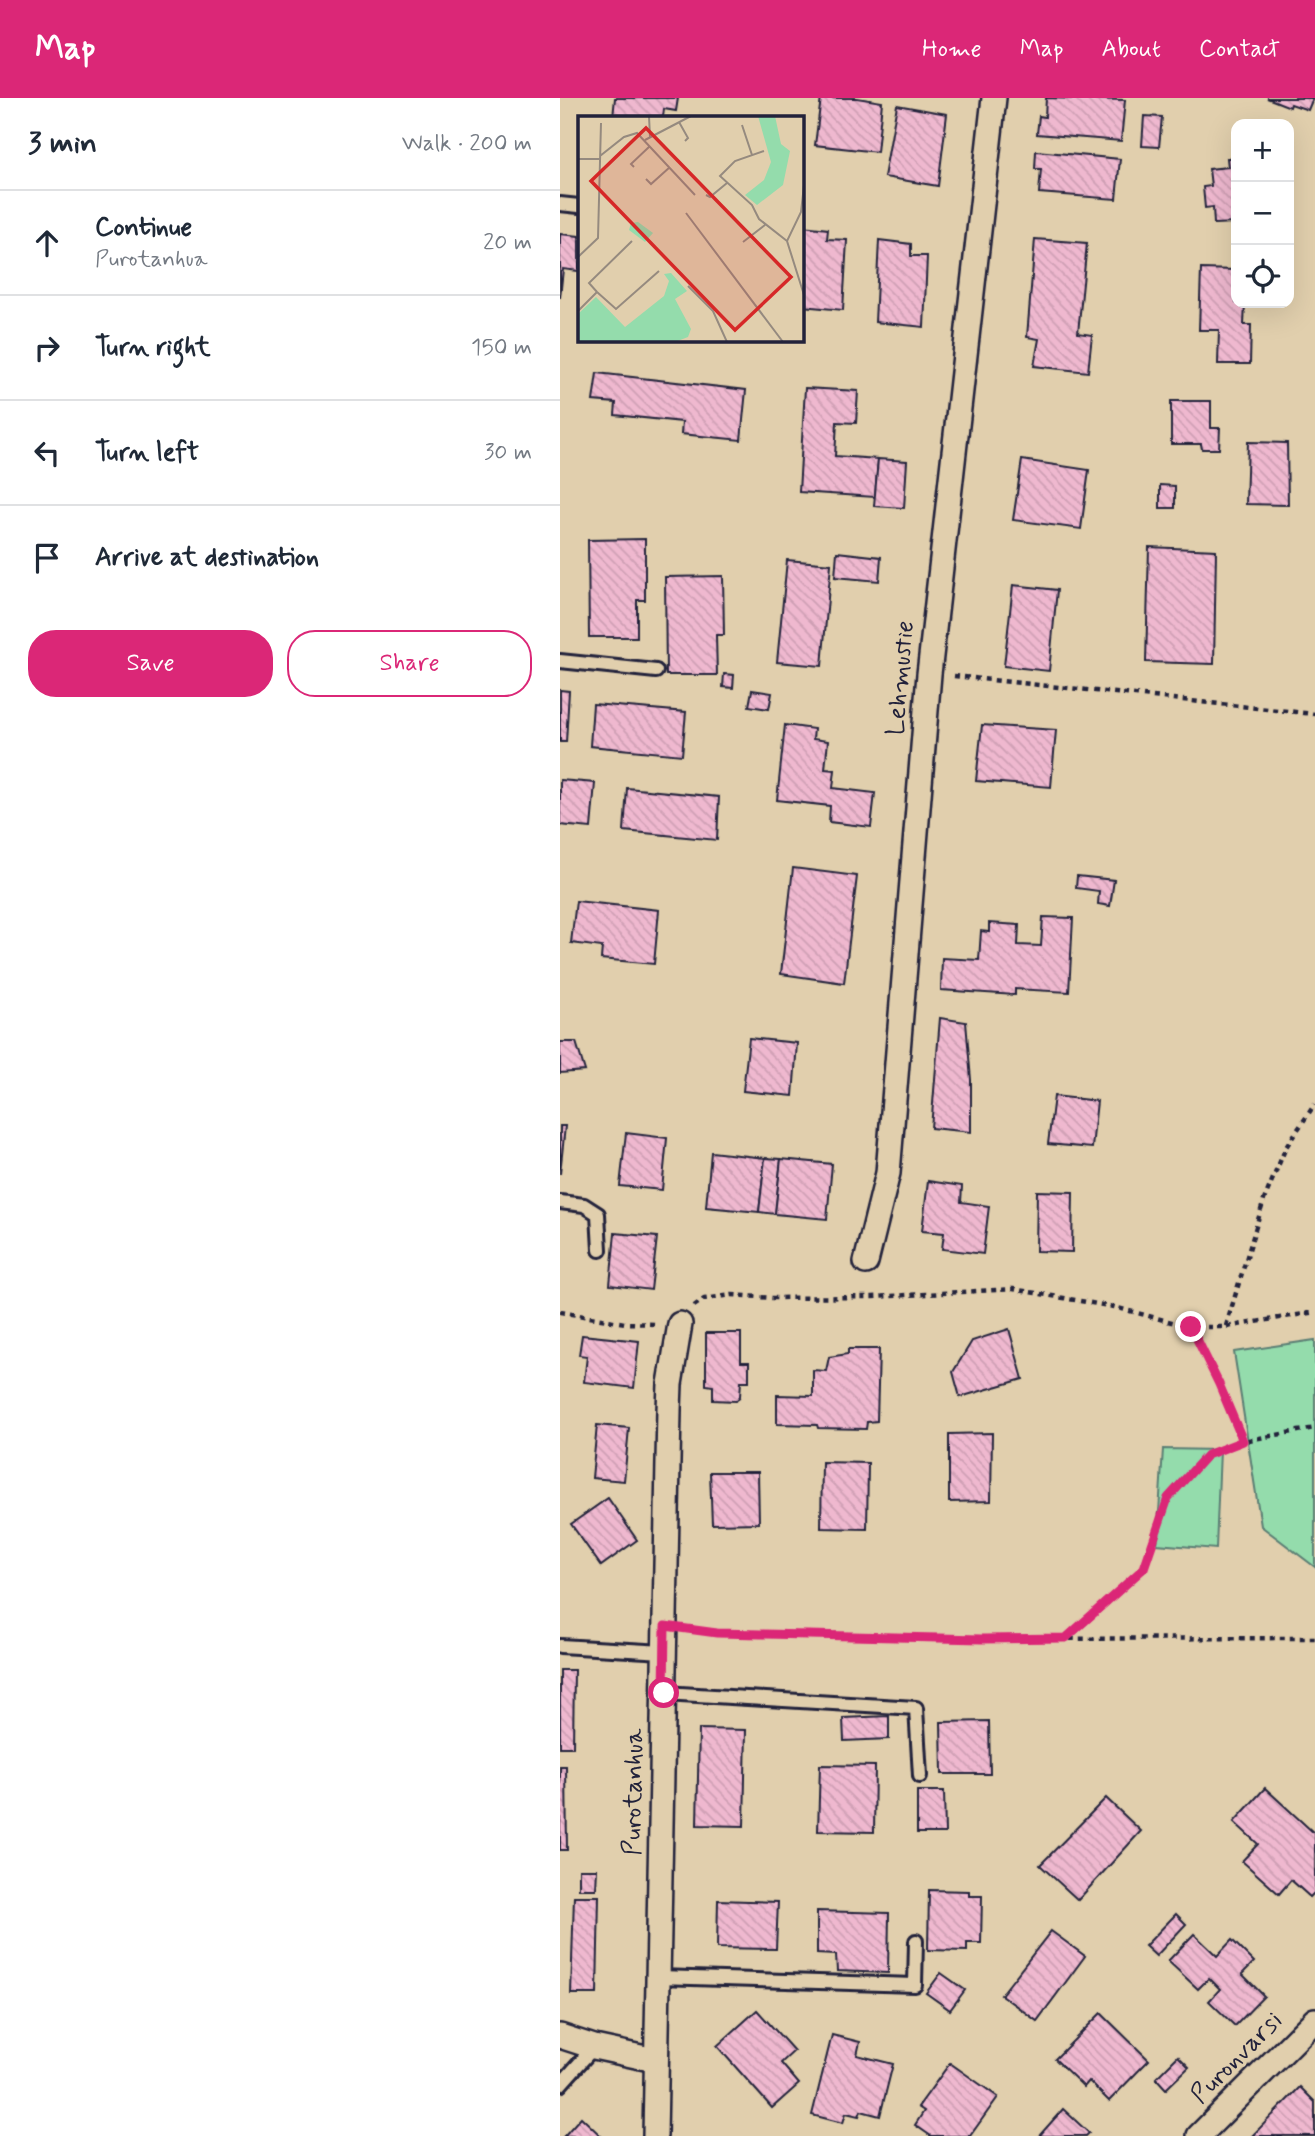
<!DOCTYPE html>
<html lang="en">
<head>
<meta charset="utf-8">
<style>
	body { margin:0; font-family:Mynerve,sans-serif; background:#f6f6f7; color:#1f2937 }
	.controls { position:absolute; right:21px; top:21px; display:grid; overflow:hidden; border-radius:14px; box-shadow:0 7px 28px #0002 }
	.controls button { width:63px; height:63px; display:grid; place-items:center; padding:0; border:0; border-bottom:2px solid #e0e1e3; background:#fff; color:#1f2937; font:35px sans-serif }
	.stop { position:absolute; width:21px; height:21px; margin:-16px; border:5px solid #db2777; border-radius:50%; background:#fff }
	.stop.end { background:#db2777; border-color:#fff; box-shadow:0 2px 7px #0008 }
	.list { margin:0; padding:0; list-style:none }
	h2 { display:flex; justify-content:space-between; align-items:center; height:91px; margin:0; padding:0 28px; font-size:30px }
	h2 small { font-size:23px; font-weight:400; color:#747a83 }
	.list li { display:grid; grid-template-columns:46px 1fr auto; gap:21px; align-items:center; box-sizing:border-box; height:105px; padding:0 28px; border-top:2px solid #e0e1e3 }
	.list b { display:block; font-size:26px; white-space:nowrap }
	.list p { margin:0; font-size:23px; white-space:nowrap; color:#747a83 }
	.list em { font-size:23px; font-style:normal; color:#747a83 }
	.actions { display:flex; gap:14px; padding:21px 28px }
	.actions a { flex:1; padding:16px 0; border:2px solid #db2777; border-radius:28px; text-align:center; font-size:24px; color:#db2777 }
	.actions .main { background:#db2777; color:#fff }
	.icon { flex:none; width:38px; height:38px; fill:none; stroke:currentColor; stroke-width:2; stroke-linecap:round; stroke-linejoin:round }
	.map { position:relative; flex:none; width:755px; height:2038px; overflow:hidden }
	header { display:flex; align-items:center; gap:42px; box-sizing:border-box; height:98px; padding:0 35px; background:#db2777; color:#fff }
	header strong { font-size:33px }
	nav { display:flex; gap:38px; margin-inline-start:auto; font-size:24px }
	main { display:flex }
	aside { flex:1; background:#fff }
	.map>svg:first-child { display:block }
</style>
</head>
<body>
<header>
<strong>Map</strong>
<nav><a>Home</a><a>Map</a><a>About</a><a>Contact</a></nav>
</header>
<main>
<aside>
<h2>3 min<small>Walk · 200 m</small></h2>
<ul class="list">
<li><svg class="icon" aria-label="ahead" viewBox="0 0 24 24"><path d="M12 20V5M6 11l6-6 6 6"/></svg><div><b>Continue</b><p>Purotanhua</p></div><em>20 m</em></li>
<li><svg class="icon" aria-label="right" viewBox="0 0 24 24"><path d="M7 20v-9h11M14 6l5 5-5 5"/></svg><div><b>Turn right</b></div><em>150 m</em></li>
<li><svg class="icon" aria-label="left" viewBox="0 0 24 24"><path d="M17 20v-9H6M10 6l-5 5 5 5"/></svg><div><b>Turn left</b></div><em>30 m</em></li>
<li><svg class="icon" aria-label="arrive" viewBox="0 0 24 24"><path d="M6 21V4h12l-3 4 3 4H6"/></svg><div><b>Arrive at destination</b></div></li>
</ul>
<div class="actions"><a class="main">Save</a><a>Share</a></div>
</aside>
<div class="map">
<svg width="755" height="2038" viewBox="0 0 755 2038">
	<defs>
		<pattern id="building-back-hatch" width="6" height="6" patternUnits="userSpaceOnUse" patternTransform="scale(1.75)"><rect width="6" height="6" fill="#efb8cf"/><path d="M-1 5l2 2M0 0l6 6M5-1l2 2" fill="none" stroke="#cd9eb3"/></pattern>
	</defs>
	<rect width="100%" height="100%" fill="#e1cfad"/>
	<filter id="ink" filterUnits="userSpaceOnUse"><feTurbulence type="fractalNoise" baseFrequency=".0143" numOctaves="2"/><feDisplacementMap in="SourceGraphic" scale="14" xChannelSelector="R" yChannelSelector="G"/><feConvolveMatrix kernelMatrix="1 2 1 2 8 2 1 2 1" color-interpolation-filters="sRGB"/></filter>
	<g filter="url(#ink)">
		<g fill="#94dcac" stroke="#5b7f74" stroke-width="2">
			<polygon points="755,1242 755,1469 701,1428 674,1254"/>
			<polygon points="603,1351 660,1352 656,1451 597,1446"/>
		</g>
		<g fill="url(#building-back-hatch)" stroke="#22223b" stroke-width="2">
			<polygon points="55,0 118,0 116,13 104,11 103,19 53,19"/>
			<polygon points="261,0 297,0 322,4 317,54 255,47"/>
			<polygon points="486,0 565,2 561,43 477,36 479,18 485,19"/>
			<polygon points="707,0 753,0 748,12 731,6 730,9"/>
			<polygon points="337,7 387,16 378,88 324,79"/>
			<polygon points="584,18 602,19 599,49 582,48"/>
			<polygon points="476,53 560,61 556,101 479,95 481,71 475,71"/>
			<polygon points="667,60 676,60 676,125 654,126 653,109 645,110 643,89 651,88 649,71 668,69"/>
			<polygon points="242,128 268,131 267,141 287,142 283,212 242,208"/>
			<polygon points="0,136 19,138 19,173 3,171 0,200"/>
			<polygon points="475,141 527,145 518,235 532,237 528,274 474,268 479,241 467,239"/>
			<polygon points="319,142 351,146 351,158 367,158 364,229 315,224"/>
			<polygon points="641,171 676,172 676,205 685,205 684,227 691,227 690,266 658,266 659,232 639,232"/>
			<polygon points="37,275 186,292 181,342 121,336 122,324 55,317 56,305 33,303"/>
			<polygon points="245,290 298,293 296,325 277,324 275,358 318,361 315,399 239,394"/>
			<polygon points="611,303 651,303 651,330 660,330 659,351 642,351 641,346 611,346"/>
			<polygon points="688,344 727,345 728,407 686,406"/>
			<polygon points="318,361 347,363 344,410 314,408"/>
			<polygon points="462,362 529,372 521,431 453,422"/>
			<polygon points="600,387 615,388 615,410 600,410"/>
			<polygon points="85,441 85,502 77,502 77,539 29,539 28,442"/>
			<polygon points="589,449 656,452 654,566 586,564"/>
			<polygon points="277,454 321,459 319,483 275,479"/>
			<polygon points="227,462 271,466 262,568 217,564"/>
			<polygon points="163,478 164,537 156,537 157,577 106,577 105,479"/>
			<polygon points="453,487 497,492 489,573 444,568"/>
			<polygon points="164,576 174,577 173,590 163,589"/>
			<polygon points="0,592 9,593 6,644 0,644"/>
			<polygon points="192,592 212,595 209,611 189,608"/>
			<polygon points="33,606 126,614 122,657 30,648"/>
			<polygon points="225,627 254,631 253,641 268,643 265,671 275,672 273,690 315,695 311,729 269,724 270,708 217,702"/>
			<polygon points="422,627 496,632 491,689 416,683"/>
			<polygon points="0,682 35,685 31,730 0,727"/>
			<polygon points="67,690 159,699 157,742 64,733"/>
			<polygon points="233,770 297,778 284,885 221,876"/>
			<polygon points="517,778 554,782 550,808 538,806 539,793 516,790"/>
			<polygon points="16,803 99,812 94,866 41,861 42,849 11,845"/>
			<polygon points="483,819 513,820 509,894 455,891 455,897 381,892 382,860 419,862 421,833 429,834 429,825 459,827 458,847 481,848"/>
			<polygon points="380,920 406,924 411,982 411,1034 371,1030"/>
			<polygon points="189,940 237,945 233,998 183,993"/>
			<polygon points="0,944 16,944 25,973 0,975"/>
			<polygon points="494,998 537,1003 532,1050 488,1046"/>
			<polygon points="0,1028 5,1028 0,1076"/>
			<polygon points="66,1035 107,1040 102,1092 60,1088"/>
			<polygon points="151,1054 205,1060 199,1114 146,1109"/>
			<polygon points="205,1060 221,1061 215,1116 199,1114"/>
			<polygon points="221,1061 272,1066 267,1121 215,1116"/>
			<polygon points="368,1083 402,1088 401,1104 429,1108 423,1156 382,1151 384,1135 362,1133"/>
			<polygon points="477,1093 513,1094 512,1154 476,1153"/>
			<polygon points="55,1135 97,1139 91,1192 50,1187"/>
			<polygon points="449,1231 463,1281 400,1299 393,1274 412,1243"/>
			<polygon points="146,1235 181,1235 181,1264 189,1264 189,1283 181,1283 180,1298 176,1303 153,1302 153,1288 146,1287"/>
			<polygon points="22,1237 79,1243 74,1290 24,1284 27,1258 19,1257"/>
			<polygon points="288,1251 319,1251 317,1323 307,1324 306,1331 258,1330 257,1327 217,1326 217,1297 253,1298 253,1272 266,1273 269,1259 288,1256"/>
			<polygon points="37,1327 69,1330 64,1383 32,1380"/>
			<polygon points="432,1335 431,1403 389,1404 389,1336"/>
			<polygon points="262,1364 308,1365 307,1431 261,1430"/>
			<polygon points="150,1374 198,1374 199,1425 152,1426"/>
			<polygon points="48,1400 77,1442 41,1468 11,1426"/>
			<polygon points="0,1572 14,1572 13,1649 0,1649"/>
			<polygon points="329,1618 329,1641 284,1643 283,1620"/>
			<polygon points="429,1623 430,1676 382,1676 381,1624"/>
			<polygon points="139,1631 186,1632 184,1728 137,1727"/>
			<polygon points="260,1667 315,1668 314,1734 258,1733"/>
			<polygon points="0,1668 6,1668 7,1752 0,1752"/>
			<polygon points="705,1690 755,1736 755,1794 750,1799 731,1782 719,1796 682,1763 698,1746 674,1724"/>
			<polygon points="357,1693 384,1693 385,1735 357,1735"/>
			<polygon points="546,1700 581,1733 518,1802 480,1767"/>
			<polygon points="19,1771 37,1771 36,1791 19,1791"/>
			<polygon points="369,1792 409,1793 409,1798 422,1798 421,1845 407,1845 407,1853 368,1852"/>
			<polygon points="14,1798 39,1798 37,1896 11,1896"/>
			<polygon points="158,1802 218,1804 216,1851 157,1850"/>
			<polygon points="257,1813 329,1815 328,1875 277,1873 276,1857 257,1856"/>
			<polygon points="616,1816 626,1826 596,1858 585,1848"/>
			<polygon points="491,1833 525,1858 477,1923 441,1897"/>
			<polygon points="634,1836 657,1858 672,1842 694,1864 682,1876 704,1898 675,1928 649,1903 660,1891 649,1880 638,1891 608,1863"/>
			<polygon points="381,1875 405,1892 390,1912 366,1895"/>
			<polygon points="197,1912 234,1953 221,1965 239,1986 212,2010 157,1948"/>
			<polygon points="541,1915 589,1962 549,2003 529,1983 524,1989 495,1961"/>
			<polygon points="272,1937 300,1944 297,1957 333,1966 320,2018 301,2013 299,2018 286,2015 283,2025 252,2017"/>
			<polygon points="618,1958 629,1969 606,1991 596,1980"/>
			<polygon points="390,1965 438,1999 410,2038 371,2038 355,2027 364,2013 358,2009"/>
			<polygon points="740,1989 755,2004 755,2038 692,2038"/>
			<polygon points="503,2011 529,2035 526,2038 479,2038"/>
			<polygon points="21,2019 41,2038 4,2038"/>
		</g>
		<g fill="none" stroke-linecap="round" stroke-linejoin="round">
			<defs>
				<g id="service">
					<polyline points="0,106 19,108"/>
					<polyline points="0,563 96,573"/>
					<polyline points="0,1104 24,1107 38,1116 40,1152"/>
					<polyline points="0,1548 104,1554"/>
					<polyline points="104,1595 356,1610 360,1678"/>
					<polyline points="99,1879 355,1887 356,1843"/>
					<polyline points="0,1987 34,1949"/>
				</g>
				<g id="minor">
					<polyline points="306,1164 328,1075 369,576 434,0"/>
					<polyline points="0,1938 34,1949 95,1962"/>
					<polyline points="95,2038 109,1312 110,1286 120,1226"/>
					<polyline points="639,2038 755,1922"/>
				</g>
			</defs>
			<use href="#service" stroke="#22223b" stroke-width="18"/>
			<use href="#minor" stroke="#22223b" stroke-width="28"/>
			<g stroke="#22223b" stroke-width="4.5" stroke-dasharray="5 5" stroke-linecap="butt">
				<polyline points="394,578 755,616"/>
				<polyline points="134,1208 144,1201 172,1197 213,1200 313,1199 453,1191 554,1209 631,1229 666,1229 755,1214"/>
				<polyline points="0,1214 65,1225 96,1226"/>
				<polyline points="666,1228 704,1102 726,1049 755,1006"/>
				<polyline points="631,1229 659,1286 683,1343 755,1330"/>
				<polyline points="130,1532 157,1535 422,1541 755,1540"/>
				<polyline points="507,1540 584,1470 608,1400 647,1357 683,1343"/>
			</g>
			<use href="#service" stroke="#e1cfad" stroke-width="12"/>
			<use href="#minor" stroke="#e1cfad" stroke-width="23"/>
		</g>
	</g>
	<g fill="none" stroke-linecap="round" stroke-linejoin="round" filter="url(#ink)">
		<polyline stroke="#db2777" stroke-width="9" points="104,1595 105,1528 157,1535 422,1541 506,1540 584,1470 608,1400 647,1357 683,1343 659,1286 631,1229"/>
	</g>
	<g text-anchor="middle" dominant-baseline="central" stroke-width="6" stroke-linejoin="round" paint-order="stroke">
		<g font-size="26" fill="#22223b" stroke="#e1cfad">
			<text transform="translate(341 580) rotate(-85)">Lehmustie</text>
			<text transform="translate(74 1694) rotate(-89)">Purotanhua</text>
			<text transform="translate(677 1960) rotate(-45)">Puronvarsi</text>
		</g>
	</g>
	<g transform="translate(18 18)">
		<rect width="226" height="226" fill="#e1cfad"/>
		<path d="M60 106 75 117 67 126 51 114 53 107Z" fill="#94dcac"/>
		<path d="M180 0H197L203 28 212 35 205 69 179 89 167 79 186 64 193 46ZM93 157 109 175 97 183 113 213 110 221 97 226H0V198L18 181 47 211 86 180 91 165 86 158Z" fill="#94dcac"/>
		<path fill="none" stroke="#958a7f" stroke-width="2" d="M71 0 72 21M101 6 110 22 107 25M164 9 174 39M67 24 113 0M186 35 157 45 142 60 174 89 181 103 209 125M22 40 46 21 59 17 117 79M0 43H22M56 51 53 48 72 30M68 63 73 68 92 51M226 69 223 96 209 125 226 179M128 79 132 81 149 67M108 97 205 226M54 125 11 167 19 176 38 193 81 155M165 126 187 109M0 141 20 122 23 7M110 170 135 195 149 226M0 195 19 176"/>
		<path fill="#d62828" fill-opacity="0.15" stroke="#d62828" stroke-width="3.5" d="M68 12 213 161 157 214 13 65Z"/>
		<rect width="226" height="226" fill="none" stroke="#22223b" stroke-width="3.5"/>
	</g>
</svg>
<div class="controls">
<button>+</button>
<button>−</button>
<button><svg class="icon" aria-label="locate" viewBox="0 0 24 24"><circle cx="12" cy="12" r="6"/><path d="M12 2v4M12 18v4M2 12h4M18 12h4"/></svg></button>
</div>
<div class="stop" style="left:104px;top:1595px"></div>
<div class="stop end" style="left:631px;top:1229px"></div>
</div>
</main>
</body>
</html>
